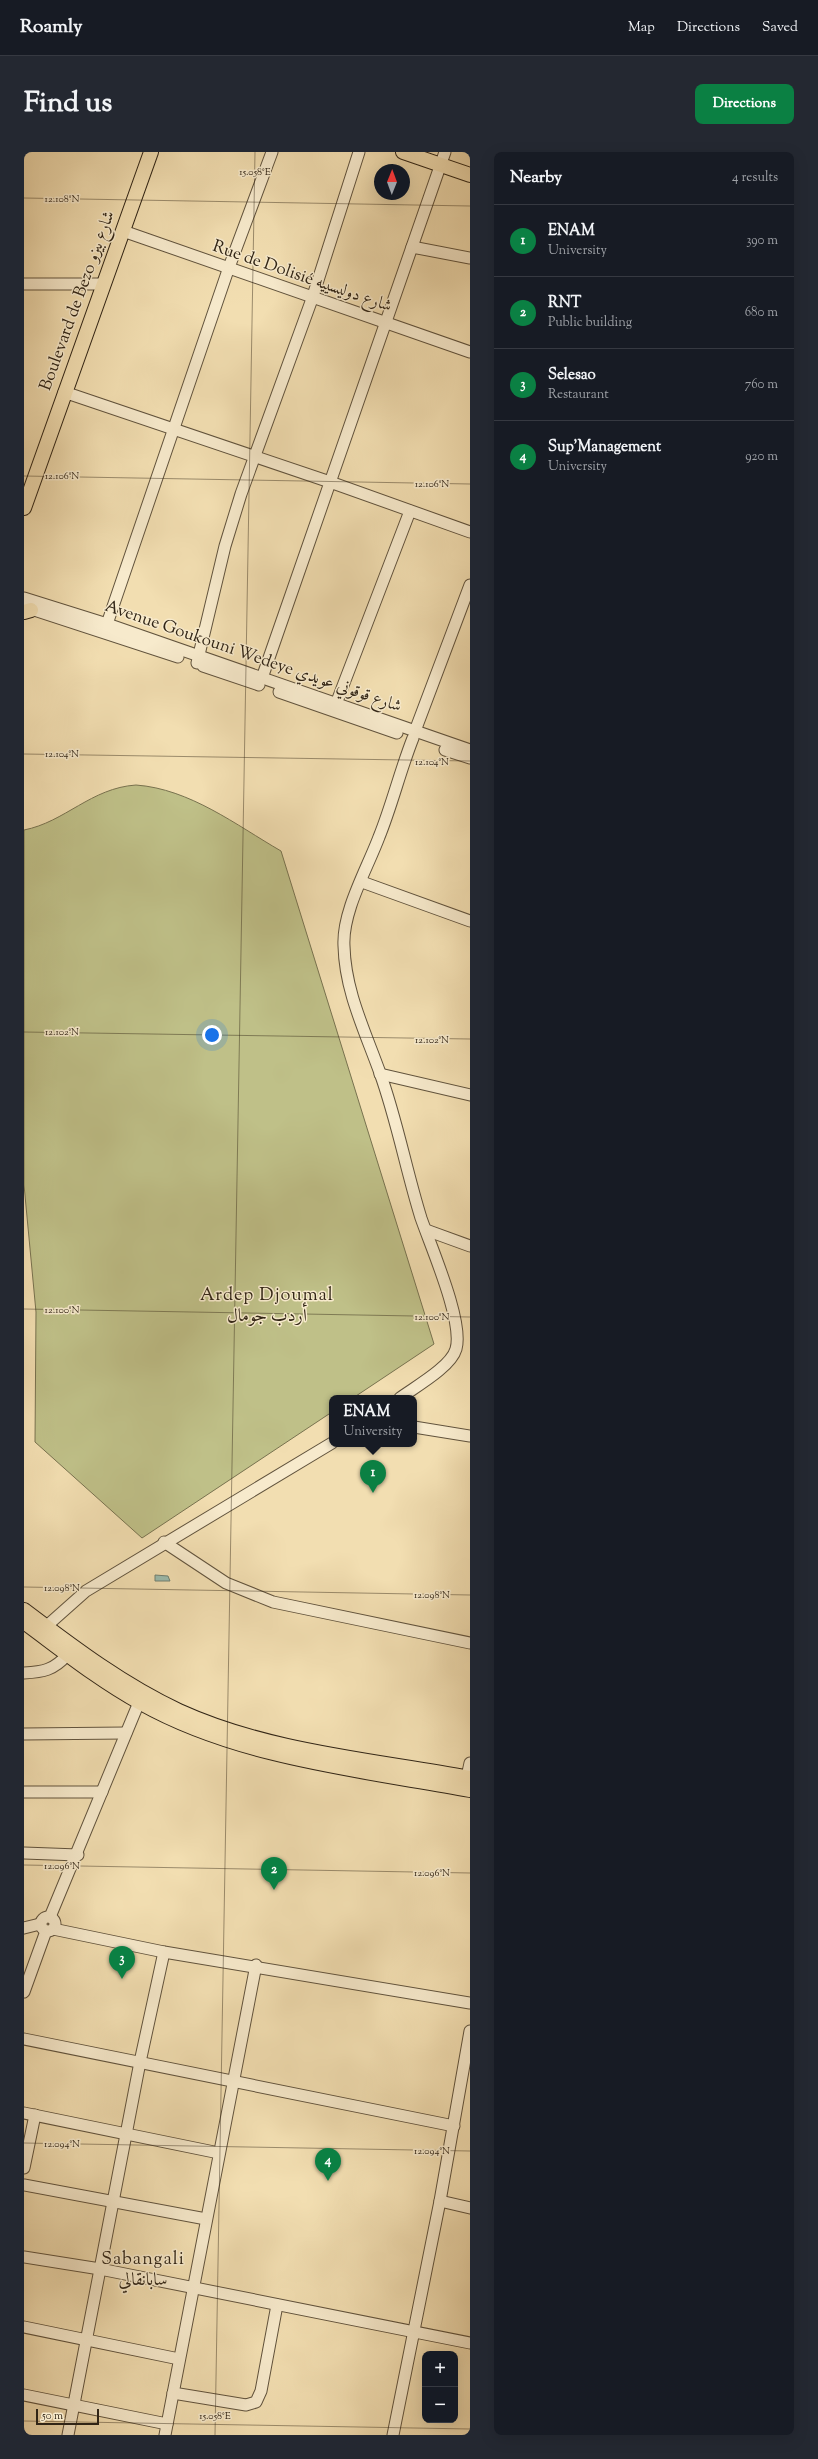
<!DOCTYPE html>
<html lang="en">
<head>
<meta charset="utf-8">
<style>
	body { margin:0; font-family:"Sorts Mill Goudy",Amiri,serif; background:#242831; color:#f1f3f6 }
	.controls { position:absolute; right:12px; bottom:12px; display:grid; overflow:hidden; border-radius:8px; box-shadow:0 4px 16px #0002 }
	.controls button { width:36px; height:36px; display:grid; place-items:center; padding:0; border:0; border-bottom:1px solid #363941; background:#171b24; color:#f1f3f6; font:20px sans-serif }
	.compass { position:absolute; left:350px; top:12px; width:36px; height:36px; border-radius:50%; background:#171b24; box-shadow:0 4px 16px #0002; rotate:1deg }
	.scale { position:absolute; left:12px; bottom:10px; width:63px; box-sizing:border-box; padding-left:4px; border:2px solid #312516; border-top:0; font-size:11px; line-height:14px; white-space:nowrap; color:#312516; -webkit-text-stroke:3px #f7eacc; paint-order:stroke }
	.you { position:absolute; left:188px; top:883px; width:14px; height:14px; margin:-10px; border:3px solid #fff; border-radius:50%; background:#1a73e8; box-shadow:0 0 0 6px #1a73e833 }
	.badge { display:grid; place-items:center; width:26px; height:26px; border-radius:50%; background:#0b8043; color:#fff; font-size:13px; font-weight:700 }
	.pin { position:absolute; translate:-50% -33px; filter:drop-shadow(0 1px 2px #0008) }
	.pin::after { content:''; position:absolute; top:21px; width:14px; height:12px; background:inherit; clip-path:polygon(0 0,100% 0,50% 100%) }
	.popup { position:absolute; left:305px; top:1243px; width:88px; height:52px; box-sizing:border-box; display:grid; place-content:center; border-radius:8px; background:#171b24; filter:drop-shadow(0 1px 3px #0005); font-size:13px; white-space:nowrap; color:#9ea1a6 }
	.popup b { font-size:15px; color:#f1f3f6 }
	.popup::after { content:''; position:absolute; left:50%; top:100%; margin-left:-8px; border:8px solid transparent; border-top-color:#171b24 }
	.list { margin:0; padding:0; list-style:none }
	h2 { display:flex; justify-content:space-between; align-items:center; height:52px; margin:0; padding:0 16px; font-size:17px }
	h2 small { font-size:13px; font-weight:400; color:#9ea1a6 }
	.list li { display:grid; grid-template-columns:26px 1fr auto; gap:12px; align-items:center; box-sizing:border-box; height:72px; padding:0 16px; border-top:1px solid #363941 }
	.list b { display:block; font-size:15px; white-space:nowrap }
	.list p { margin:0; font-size:13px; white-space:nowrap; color:#9ea1a6 }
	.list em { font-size:13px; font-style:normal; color:#9ea1a6 }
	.map { position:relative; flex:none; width:446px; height:2283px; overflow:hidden; border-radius:8px }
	header { display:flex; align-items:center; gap:24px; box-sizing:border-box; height:56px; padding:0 20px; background:#171b24; border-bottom:1px solid #363941 }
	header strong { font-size:19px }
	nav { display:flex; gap:22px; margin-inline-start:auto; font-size:14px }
	.intro { display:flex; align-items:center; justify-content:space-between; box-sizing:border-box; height:96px; padding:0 24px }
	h1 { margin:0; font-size:28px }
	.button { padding:10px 18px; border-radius:8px; background:#0b8043; color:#fff; font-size:14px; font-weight:700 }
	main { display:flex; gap:24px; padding:0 24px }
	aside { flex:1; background:#171b24; border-radius:8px; box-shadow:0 4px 16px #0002 }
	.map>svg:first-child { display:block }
</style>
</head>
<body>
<header>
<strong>Roamly</strong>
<nav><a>Map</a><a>Directions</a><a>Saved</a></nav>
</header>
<div class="intro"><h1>Find us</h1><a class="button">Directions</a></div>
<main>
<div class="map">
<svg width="446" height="2283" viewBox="0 0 446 2283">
	<rect width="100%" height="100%" fill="#f2deb1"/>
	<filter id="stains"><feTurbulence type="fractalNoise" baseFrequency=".005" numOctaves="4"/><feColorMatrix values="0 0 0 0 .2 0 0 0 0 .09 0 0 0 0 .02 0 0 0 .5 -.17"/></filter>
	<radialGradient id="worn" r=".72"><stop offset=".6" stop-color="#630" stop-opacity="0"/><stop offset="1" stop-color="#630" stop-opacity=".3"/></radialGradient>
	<path fill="#bfc088" stroke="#78724f" d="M112 633C166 637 212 673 257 699L410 1192 329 1246H308V1260L118 1386 11 1290 12 1160 0 1033V678C41 670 67 636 112 633Z"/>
	<polygon fill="#9bbcaf" stroke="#718072" points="131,1423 144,1424 146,1429 131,1429"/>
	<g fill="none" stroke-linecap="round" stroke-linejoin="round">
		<defs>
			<g id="minor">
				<polyline points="99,79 446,200"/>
				<polyline points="388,95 446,106"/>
				<polyline points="0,132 79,132"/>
				<polyline points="40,240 306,330 446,380"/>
				<polyline points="0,446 83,472 446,598"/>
				<polyline points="1,455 154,505"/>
				<polyline points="83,472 204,118 248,0"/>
				<polyline points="173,511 201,394 217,342 288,147 335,0"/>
				<polyline points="179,514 235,533"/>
				<polyline points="238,526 421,0"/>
				<polyline points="255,540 373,581"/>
				<polyline points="312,552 386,359"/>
				<polyline points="391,579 446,433"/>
				<polyline points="421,598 446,606"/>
				<polyline points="338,730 446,769"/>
				<polyline points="356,922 446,943"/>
				<polyline points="402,1078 446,1094"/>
				<path d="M376 1246C391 1235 427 1215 432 1197 440 1170 407 1095 397 1066 382 1018 373 968 356 921 341 879 321 839 320 794 318 760 343 717 355 685 368 653 376 619 389 586"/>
				<polyline points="390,1275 446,1284"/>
				<polyline points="140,1390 202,1431 249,1450 446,1491"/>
				<polyline points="17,1479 62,1439 308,1291"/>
				<path d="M0 1521C19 1520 30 1518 43 1503"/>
				<polyline points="0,1582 102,1581"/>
				<polyline points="443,1625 446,1611"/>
				<polyline points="0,1640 78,1640"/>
				<polyline points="0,1701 54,1703"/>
				<circle cx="24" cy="1772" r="7"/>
				<polyline points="26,1765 118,1543"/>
				<polyline points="0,1776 16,1772"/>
				<polyline points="29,1777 140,1800 446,1851"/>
				<polyline points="0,1840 22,1779"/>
				<polyline points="0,1887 430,1974"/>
				<polyline points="0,1961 195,2001"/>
				<polyline points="0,2016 11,1963"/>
				<polyline points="0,2033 182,2067"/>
				<polyline points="416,2049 446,2056"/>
				<polyline points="0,2105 76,2117 446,2191"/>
				<polyline points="0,2175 155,2207"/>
				<polyline points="149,2241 222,2253 232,2250 237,2239 253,2153"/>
				<polyline points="0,2243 143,2272"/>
				<polyline points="44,2283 116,1910 140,1800"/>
				<polyline points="141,2283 232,1813"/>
				<polyline points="369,2283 416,2049 446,1879"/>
			</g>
			<g id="major">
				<polyline points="379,0 446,23"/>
				<polyline points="0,356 127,0"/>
				<polyline points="0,460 7,458"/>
				<path d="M0 1458C49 1495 99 1533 155 1559 245 1600 349 1608 446 1626"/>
				<path d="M0 1470C38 1498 75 1528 117 1551 215 1606 337 1618 446 1638"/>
			</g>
		</defs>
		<use href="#minor" stroke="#61533d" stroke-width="13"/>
		<use href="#major" stroke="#312516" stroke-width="16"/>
		<use href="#minor" stroke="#f7eacc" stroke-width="11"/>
		<use href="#major" stroke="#f2deb1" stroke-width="14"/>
	</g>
	<path fill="none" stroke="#312516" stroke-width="1" stroke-opacity="0.45" d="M0 46 446 54M0 324 446 332M0 602 446 609M0 880 446 887M0 1157 446 1165M0 1435 446 1443M0 1713 446 1721M0 1991 446 1999M0 2269 446 2277M191 2283 231 0"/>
	<g text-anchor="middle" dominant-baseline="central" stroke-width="3" stroke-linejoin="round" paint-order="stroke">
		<g font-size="17" fill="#312516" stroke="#f7eacc">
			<text transform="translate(278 125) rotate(19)">Rue de Dolisié شارع دوليسييه</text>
			<text transform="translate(54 149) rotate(-70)">Boulevard de Bezo شارع بيزو</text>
			<text transform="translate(229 505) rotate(19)">Avenue Goukouni Wedeye شارع قوقوني عويدي</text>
		</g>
		<g font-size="18" letter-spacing="1" fill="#312516" stroke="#f7eacc">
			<text x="243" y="1144">Ardep Djoumal<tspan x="243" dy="21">أردب جومال</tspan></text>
			<text x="119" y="2108">Sabangali<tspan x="119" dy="21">سابانقالي</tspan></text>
		</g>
	</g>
	<g font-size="10" text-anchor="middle" fill="#312516" stroke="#f7eacc" stroke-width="3" stroke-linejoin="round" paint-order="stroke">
		<text x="231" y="23">15.058°E</text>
		<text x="38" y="50">12.108°N</text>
		<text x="38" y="327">12.106°N</text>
		<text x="408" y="335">12.106°N</text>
		<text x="38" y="605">12.104°N</text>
		<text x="408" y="613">12.104°N</text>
		<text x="38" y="883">12.102°N</text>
		<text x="408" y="891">12.102°N</text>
		<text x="38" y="1161">12.100°N</text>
		<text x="408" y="1168">12.100°N</text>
		<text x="38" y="1439">12.098°N</text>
		<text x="408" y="1446">12.098°N</text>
		<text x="38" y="1717">12.096°N</text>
		<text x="408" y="1724">12.096°N</text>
		<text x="38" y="1995">12.094°N</text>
		<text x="408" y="2002">12.094°N</text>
		<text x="191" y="2267">15.058°E</text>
	</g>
	<rect width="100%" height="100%" filter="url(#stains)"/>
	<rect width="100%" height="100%" fill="url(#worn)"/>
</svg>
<div class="controls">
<button>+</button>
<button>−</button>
</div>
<svg class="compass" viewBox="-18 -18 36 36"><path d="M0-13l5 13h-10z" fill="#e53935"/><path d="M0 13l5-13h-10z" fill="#9ea1a6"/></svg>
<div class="scale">50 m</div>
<div class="you"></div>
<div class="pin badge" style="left:349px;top:1341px">1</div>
<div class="popup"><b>ENAM</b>University</div>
<div class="pin badge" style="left:250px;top:1738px">2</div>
<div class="pin badge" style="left:98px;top:1827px">3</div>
<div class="pin badge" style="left:304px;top:2029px">4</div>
</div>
<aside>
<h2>Nearby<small>4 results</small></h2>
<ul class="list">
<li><span class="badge">1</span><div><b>ENAM</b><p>University</p></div><em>390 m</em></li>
<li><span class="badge">2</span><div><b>RNT</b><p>Public building</p></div><em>680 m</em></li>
<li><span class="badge">3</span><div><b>Selesao</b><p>Restaurant</p></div><em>760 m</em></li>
<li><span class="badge">4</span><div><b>Sup'Management</b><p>University</p></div><em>920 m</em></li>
</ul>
</aside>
</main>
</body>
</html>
